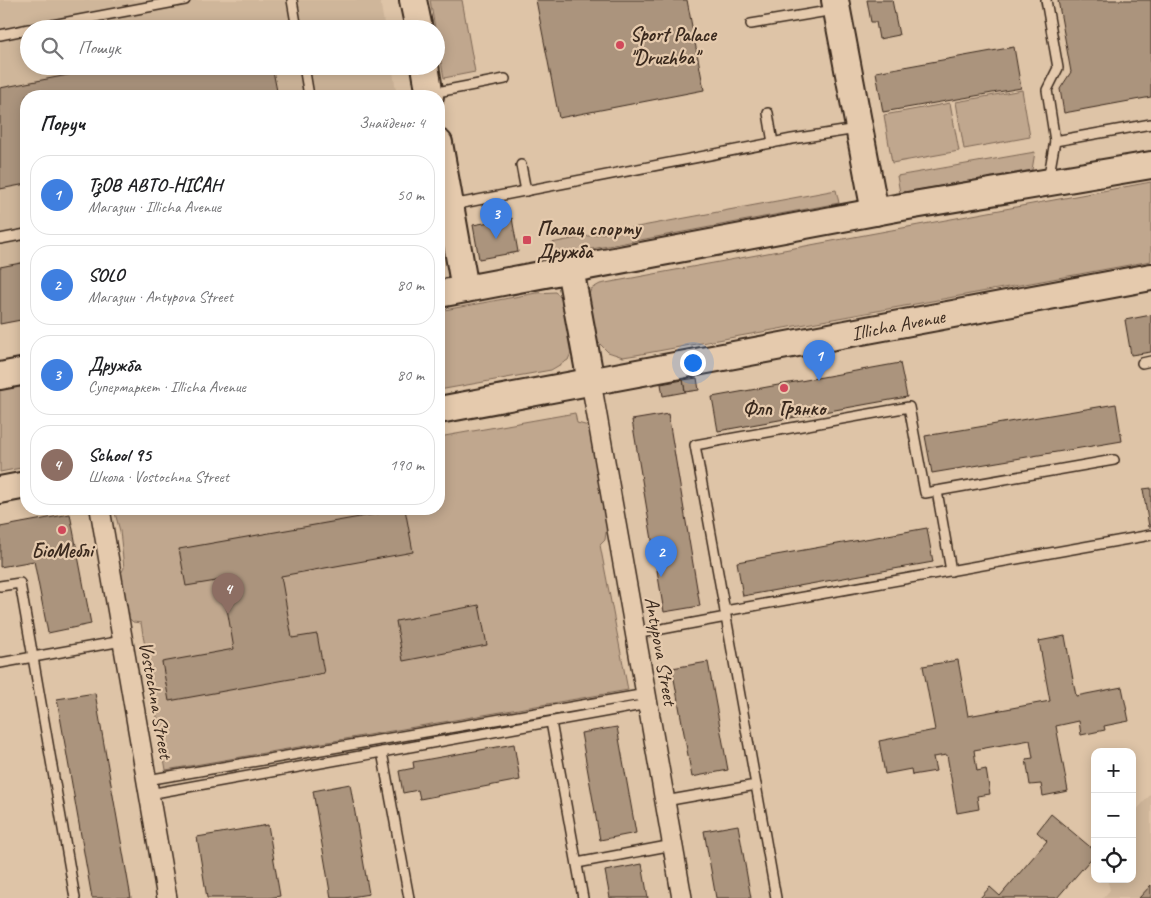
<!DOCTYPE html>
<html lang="uk">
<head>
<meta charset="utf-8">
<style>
	body { margin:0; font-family:Caveat,sans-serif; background:#f6f6f6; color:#202124 }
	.controls { position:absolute; right:15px; bottom:15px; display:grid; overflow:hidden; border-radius:10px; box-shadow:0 2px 12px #0003 }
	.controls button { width:45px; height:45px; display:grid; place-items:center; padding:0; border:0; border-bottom:1px solid #e0e0e0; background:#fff; color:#202124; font:25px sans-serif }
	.you { position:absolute; left:692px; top:362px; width:18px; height:18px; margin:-12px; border:4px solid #fff; border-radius:50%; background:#1a73e8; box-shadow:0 0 0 8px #1a73e833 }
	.badge { display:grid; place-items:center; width:32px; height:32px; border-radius:50%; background:#7c3aed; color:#fff; font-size:16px; font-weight:700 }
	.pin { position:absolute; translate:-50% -41px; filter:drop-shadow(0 1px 2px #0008) }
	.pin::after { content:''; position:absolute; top:26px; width:18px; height:15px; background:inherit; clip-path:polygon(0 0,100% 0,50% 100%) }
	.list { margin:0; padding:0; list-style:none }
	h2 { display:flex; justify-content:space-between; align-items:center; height:65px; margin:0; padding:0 20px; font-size:21px }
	h2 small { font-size:16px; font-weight:400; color:#757577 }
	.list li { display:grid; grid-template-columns:32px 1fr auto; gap:15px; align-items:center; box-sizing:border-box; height:80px; margin:0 10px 10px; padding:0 10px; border:1px solid #e0e0e0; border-radius:20px }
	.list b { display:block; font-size:19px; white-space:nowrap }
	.list p { margin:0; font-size:16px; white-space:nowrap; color:#757577 }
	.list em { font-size:16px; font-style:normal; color:#757577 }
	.icon { flex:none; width:28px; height:28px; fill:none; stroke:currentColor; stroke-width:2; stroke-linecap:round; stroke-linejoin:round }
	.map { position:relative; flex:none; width:1151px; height:898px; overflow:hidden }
	.search { position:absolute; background:#fff; box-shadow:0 2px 12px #0003; left:20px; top:20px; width:425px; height:55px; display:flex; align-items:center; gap:12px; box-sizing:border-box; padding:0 18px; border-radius:28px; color:#757577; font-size:19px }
	.panel { position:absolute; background:#fff; box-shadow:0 2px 12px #0003; left:20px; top:90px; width:425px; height:425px; border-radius:20px }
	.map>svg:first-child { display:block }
</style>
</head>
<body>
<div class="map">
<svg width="1151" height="898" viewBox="0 0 1151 898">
	<rect width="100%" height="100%" fill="#dec4a7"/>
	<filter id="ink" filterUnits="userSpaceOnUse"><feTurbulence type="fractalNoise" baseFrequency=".02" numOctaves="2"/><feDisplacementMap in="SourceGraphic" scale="10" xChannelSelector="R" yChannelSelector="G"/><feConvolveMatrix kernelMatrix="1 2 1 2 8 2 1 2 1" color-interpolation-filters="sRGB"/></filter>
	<g filter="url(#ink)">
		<g fill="#cfb69a">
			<polygon points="0,0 380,0 385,29 29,29 29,66 392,66 397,96 26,96 26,319 0,324"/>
			<polygon points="1151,794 1151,898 1103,898 1110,890 1107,879 1132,879 1132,815"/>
		</g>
		<g fill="#c0a78e" stroke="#7e6856">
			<polygon points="430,0 462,0 475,72 444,78"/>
			<polygon points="1022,90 1030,137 964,149 956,102"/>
			<polygon points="950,103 959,151 892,163 884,115"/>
			<polygon points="1035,152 1032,170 900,193 897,176"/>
			<polygon points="1151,182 1151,261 636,355 623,357 608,352 598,342 594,335 588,297 591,289 600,284"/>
			<polygon points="836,190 839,203 554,256 551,243"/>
			<polygon points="555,292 566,301 573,348 568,360 551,370 439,390 439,311 536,293"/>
			<polygon points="26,386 26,467 0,472 0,390"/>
			<polygon points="575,413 577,423 589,426 595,434 607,525 605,540 600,545 628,690 166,770 141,623 133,622 125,615 119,577 124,568 120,531 115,513 115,509 439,509 439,437"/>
		</g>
		<g fill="#ab947d" stroke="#3b2a1e">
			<polygon points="536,0 687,0 704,90 559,118"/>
			<polygon points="867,0 892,0 899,35 879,39 876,22 871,22"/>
			<polygon points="1058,0 1151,0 1151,97 1064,113 1060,89 1071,72"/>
			<polygon points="1014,47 1021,88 883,112 876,72"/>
			<polygon points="115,66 272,66 278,96 26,96 26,184 0,189 0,88"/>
			<polygon points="512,218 518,252 479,259 473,225"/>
			<polygon points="26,262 26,319 0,324 0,267"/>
			<polygon points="1151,315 1151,352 1131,355 1125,320"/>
			<polygon points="900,363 907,397 718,431 712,397"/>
			<polygon points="697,378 699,390 685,392 683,380"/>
			<polygon points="683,380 685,392 663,396 661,384"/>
			<polygon points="1116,404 1122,441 932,473 925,436"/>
			<polygon points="668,414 700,606 664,612 632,420"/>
			<polygon points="1151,488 1151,527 1149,527 1143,489"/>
			<polygon points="405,509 413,552 281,576 292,638 317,634 324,673 169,701 162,662 234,649 222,580 186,586 179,549"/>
			<polygon points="70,514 91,624 48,633 34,561 0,567 0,527"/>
			<polygon points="927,528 933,562 743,596 737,562"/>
			<polygon points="479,605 487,645 403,661 396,621"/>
			<polygon points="1065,636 1076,696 1122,687 1129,721 1104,726 1105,730 1081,735 1079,721 1056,726 1068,791 1043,796 1041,784 1030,785 1026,759 1033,758 1030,740 974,750 977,771 986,769 990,794 977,796 979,809 957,813 947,755 933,757 936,771 912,775 911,769 885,774 879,741 935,730 923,666 958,660 968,716 1050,701 1039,641"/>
			<polygon points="708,662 728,770 692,777 672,668"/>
			<polygon points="95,693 131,898 92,898 57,699"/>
			<polygon points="617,727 636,833 600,840 581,733"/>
			<polygon points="514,744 520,780 420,799 418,790 403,793 399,771 414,768 413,762"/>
			<polygon points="350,784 369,894 345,898 331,898 313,791"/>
			<polygon points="1051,814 1095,851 1095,854 1057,898 980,898 990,887 1000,896 1047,841 1037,832"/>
			<polygon points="268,825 280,896 269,898 207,898 197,837"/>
			<polygon points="738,825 751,898 716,898 704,831"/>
			<polygon points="642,864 648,898 610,898 605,871"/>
			<polygon points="1151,885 1151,898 1139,898"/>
		</g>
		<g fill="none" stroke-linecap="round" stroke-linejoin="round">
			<defs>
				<g id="lane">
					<polyline points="292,0 297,29"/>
					<polyline points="1046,0 1058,68 1047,90 1055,141"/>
					<polyline points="751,24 834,10"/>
					<polyline points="31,29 185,0"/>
					<polyline points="0,35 29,29"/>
					<polyline points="304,66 309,96"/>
					<polyline points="432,93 505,79"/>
					<polyline points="768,113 773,143"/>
					<polyline points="521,165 526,191"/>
					<polyline points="1048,180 1055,141 1151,124"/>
					<polyline points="452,205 792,139 857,129"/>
					<polyline points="0,239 26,234"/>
					<polyline points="1142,363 1151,361"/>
					<polyline points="937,491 951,571"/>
					<polyline points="0,586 20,583 75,898"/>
					<polyline points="725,611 1151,535"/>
					<polyline points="635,634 726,617 695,445 909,407 925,493 1114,460"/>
					<polyline points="0,663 122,641"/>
					<polyline points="551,722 583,898"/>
					<polyline points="382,752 409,898"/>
					<polyline points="147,780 646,694"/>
					<polyline points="756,785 776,898"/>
					<polyline points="149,794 648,704"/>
					<polyline points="665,801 756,785 726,617"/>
					<polyline points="577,863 673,845"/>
				</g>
				<g id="street">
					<polyline points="591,382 682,898"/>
					<polyline points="100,509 167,898"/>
				</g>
				<g id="secondary">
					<polyline points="413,0 419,29"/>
					<polyline points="835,0 875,212"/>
					<polyline points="425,66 430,96"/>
					<polyline points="439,143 465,289"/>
					<polyline points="570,269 591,382"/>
					<polyline points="439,294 896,208 1151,165"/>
					<polyline points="0,376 26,371"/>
					<polyline points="439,410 1151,277"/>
					<polyline points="0,490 26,485"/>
				</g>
			</defs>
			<use href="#lane" stroke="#3b2a1e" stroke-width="12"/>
			<use href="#street" stroke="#3b2a1e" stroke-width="22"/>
			<use href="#secondary" stroke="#3b2a1e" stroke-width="30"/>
			<use href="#lane" stroke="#e5caad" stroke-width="9"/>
			<use href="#street" stroke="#e5caad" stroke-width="19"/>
			<use href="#secondary" stroke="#e5caad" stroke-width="26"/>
		</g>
	</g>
	<g fill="#d1495b" stroke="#e5caad" stroke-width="2">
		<circle cx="620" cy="45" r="5"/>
		<rect x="522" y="235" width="10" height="10" rx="2.5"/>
		<circle cx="784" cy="388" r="5"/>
		<circle cx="62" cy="530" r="5"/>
	</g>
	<g text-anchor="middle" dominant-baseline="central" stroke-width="4.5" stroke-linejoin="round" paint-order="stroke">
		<g font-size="20" font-weight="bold" fill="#3b2a1e" stroke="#e5caad" text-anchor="start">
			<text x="630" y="34">Sport Palace<tspan x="630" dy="23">"Druzhba"</tspan></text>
			<text x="537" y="228">Палац спорту<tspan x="537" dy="23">Дружба</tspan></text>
			<text x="784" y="408" text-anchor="middle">Флп Грянко</text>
			<text x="62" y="550" text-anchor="middle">БіоМеблі</text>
		</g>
		<g font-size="20" fill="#3b2a1e" stroke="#e5caad">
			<text transform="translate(898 325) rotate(-11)">Illicha Avenue</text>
			<text transform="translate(661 651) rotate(80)">Antypova Street</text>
			<text transform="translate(156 700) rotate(80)">Vostochna Street</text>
		</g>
	</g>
</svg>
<div class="controls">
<button>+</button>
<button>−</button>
<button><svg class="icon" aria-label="locate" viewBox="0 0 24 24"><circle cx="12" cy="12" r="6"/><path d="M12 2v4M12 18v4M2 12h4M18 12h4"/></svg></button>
</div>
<div class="you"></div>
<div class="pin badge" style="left:819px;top:381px;background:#3f7fe0">1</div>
<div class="pin badge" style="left:661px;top:577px;background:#3f7fe0">2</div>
<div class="pin badge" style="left:496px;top:239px;background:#3f7fe0">3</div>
<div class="pin badge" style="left:228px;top:614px;background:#8d6e63">4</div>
<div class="search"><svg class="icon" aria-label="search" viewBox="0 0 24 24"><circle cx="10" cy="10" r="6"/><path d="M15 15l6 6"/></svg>Пошук</div>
<section class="panel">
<h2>Поруч<small>Знайдено: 4</small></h2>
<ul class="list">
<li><span class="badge" style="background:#3f7fe0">1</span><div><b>ТзОВ АВТО-НІСАН</b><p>Магазин · Illicha Avenue</p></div><em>50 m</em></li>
<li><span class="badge" style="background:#3f7fe0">2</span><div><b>SOLO</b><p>Магазин · Antypova Street</p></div><em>80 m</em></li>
<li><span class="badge" style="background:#3f7fe0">3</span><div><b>Дружба</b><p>Супермаркет · Illicha Avenue</p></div><em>80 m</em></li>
<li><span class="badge" style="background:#8d6e63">4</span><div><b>School 95</b><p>Школа · Vostochna Street</p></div><em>190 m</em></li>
</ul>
</section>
</div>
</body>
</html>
